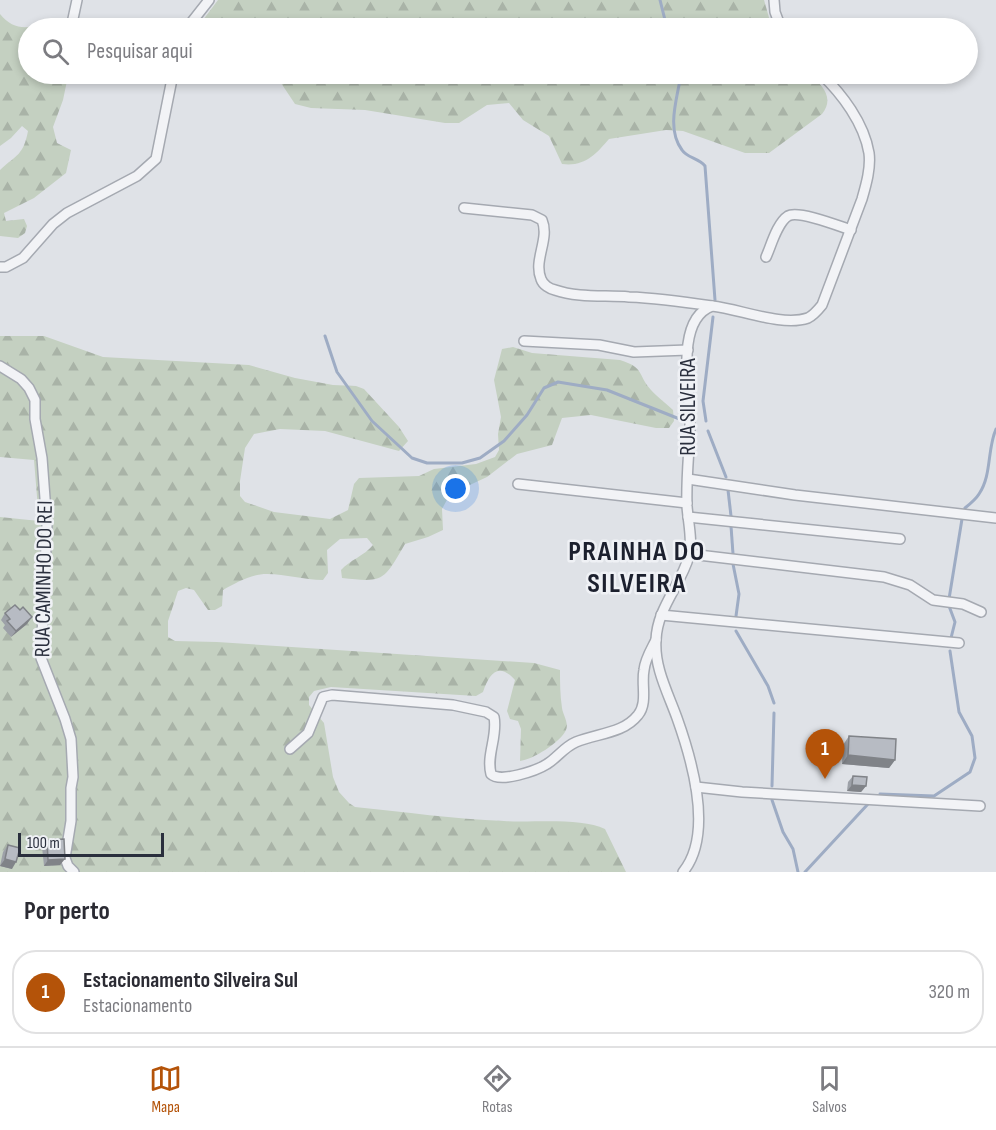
<!DOCTYPE html>
<html lang="pt">
<head>
<meta charset="utf-8">
<style>
	body { margin:0; font-family:"Sofia Sans Condensed",sans-serif; background:#f2f2f3; color:#2b2b33 }
	.scale { position:absolute; left:18px; bottom:15px; width:146px; box-sizing:border-box; padding-left:6px; border:3px solid #2a2f3d; border-top:0; font-size:16px; line-height:21px; white-space:nowrap; color:#2a2f3d; -webkit-text-stroke:4px #eff1f5; paint-order:stroke }
	.you { position:absolute; left:456px; top:489px; width:21px; height:21px; margin:-15px; border:4px solid #fff; border-radius:50%; background:#1a73e8; box-shadow:0 0 0 9px #1a73e833 }
	.badge { display:grid; place-items:center; width:39px; height:39px; border-radius:50%; background:#b45309; color:#fff; font-size:20px; font-weight:700 }
	.pin { position:absolute; translate:-50% -50px; filter:drop-shadow(0 2px 3px #0008) }
	.pin::after { content:''; position:absolute; top:32px; width:21px; height:18px; background:inherit; clip-path:polygon(0 0,100% 0,50% 100%) }
	.list { margin:0; padding:0; list-style:none }
	h2 { display:flex; justify-content:space-between; align-items:center; height:78px; margin:0; padding:0 24px; font-size:26px }
	h2 small { font-size:20px; font-weight:400; color:#7c7c81 }
	.list li { display:grid; grid-template-columns:39px 1fr auto; gap:18px; align-items:center; box-sizing:border-box; height:84px; margin:0 12px 12px; padding:0 12px; border:2px solid #e1e1e2; border-radius:24px }
	.list b { display:block; font-size:22px; white-space:nowrap }
	.list p { margin:0; font-size:20px; white-space:nowrap; color:#7c7c81 }
	.list em { font-size:20px; font-style:normal; color:#7c7c81 }
	.icon { flex:none; width:33px; height:33px; fill:none; stroke:currentColor; stroke-width:2; stroke-linecap:round; stroke-linejoin:round }
	.map { position:relative; flex:none; width:996px; height:872px; overflow:hidden }
	.search { position:absolute; background:#fff; box-shadow:0 3px 9px #0003; left:18px; right:18px; top:18px; height:66px; display:flex; align-items:center; gap:15px; box-sizing:border-box; padding:0 21px; border-radius:33px; color:#7c7c81; font-size:22px }
	.sheet { height:174px; background:#fff }
	nav { display:flex; justify-content:space-around; align-items:center; box-sizing:border-box; height:84px; border-top:2px solid #e1e1e2; background:#fff; font-size:16px; color:#7c7c81 }
	nav a { display:grid; justify-items:center; gap:3px }
	nav .on { color:#b45309 }
	.map>svg:first-child { display:block }
</style>
</head>
<body>
<div class="map">
<svg width="996" height="872" viewBox="0 0 996 872">
	<defs>
		<pattern id="forest-firs" width="22" height="20" patternUnits="userSpaceOnUse" patternTransform="scale(1.5)"><rect width="22" height="20" fill="#c4d0c1"/><path d="M5 1l3.5 6h-7zM16 11l3.5 6h-7z" fill="#a9b3a7"/></pattern>
	</defs>
	<rect width="100%" height="100%" fill="#dfe2e7"/>
	<g fill="url(#forest-firs)">
		<polygon points="218,0 764,0 772,28 197,28"/>
		<path d="M0 14C15 33 34 29 53 18L60 21V28H28V74H68V76L63 100 53 127 57 143 71 150 66 173 34 198 4 213 6 221 24 219 27 226 25 233 18 238 0 236V170C17 154 23 156 28 131L22 126 11 138 0 146Z"/>
		<path d="M275 74H810C822 85 835 98 822 114L769 153H745L683 131 666 130 609 139C596 154 585 167 562 164L549 136 523 120 509 103 487 105 459 123H445L365 110 311 108 295 104Z"/>
		<path d="M0 336H44L103 357 249 365 295 378 333 385 356 386 364 389 399 427 408 441 399 451 325 431 280 429 254 434 245 448 240 481V496L245 502 274 512 330 519 348 510 354 484 359 478 419 476 434 469 476 464 495 457 499 450 498 434 501 417 494 380 502 349 513 347 532 353 620 360C645 368 637 374 651 390 657 397 666 403 673 410L674 421 669 428H656L591 415 562 418 552 445 517 454 487 477 459 490 448 498 442 509 443 530 428 537 405 544C384 580 385 583 342 578L341 570C350 560 364 556 373 545L367 538 340 539 327 550 328 573 323 580C304 580 286 574 267 574 251 574 236 583 223 590L222 606 215 610H208L194 590 186 588 178 591 168 621V637L175 641 217 642 534 663 560 670C560 682 560 695 562 708 563 715 569 723 566 730 561 742 532 760 520 761L521 729 518 721 510 719 507 711 515 680C498 661 489 674 483 692L476 696 331 687 314 691 309 697V705L324 723 333 777 339 792 349 803 355 807C405 812 454 819 504 821 532 823 581 817 605 829L626 872H0V517L39 521 34 460 0 457Z"/>
	</g>
	<g fill="none" stroke-linecap="round" stroke-linejoin="round">
		<g stroke="#9eacc4" stroke-width="3">
			<polyline points="660,0 667,28"/>
			<path d="M678 74 680 80C676 102 667 130 682 150 687 158 699 158 705 166L715 300"/>
			<polyline points="325,336 337,372 372,421 412,458 427,463 462,463 480,458 504,441 527,415 544,388 558,382 607,390 682,420"/>
			<polyline points="706,421 703,401 713,317"/>
			<polyline points="708,431 726,477"/>
			<polyline points="728,490 731,516"/>
			<path d="M965 508C970 504 976 499 979 494 992 475 987 449 996 429"/>
			<polyline points="731,526 733,554"/>
			<polyline points="733,564 739,594 736,616"/>
			<polyline points="949,599 962,519"/>
			<polyline points="949,606 955,622 951,638"/>
			<polyline points="736,631 768,686 774,703"/>
			<polyline points="772,786 774,713"/>
			<polyline points="880,794 934,796 970,772 975,758 972,736 959,712 950,651"/>
			<polyline points="772,800 783,832 793,849 798,872"/>
			<polyline points="805,872 868,804"/>
		</g>
		<defs>
			<g id="minor">
				<polyline points="774,0 775,12 781,28"/>
				<polyline points="71,28 77,0"/>
				<polyline points="187,28 209,0"/>
				<path d="M464 208 532 215 542 220C550 239 533 260 541 279 543 285 550 289 555 290 578 298 605 295 629 297 657 298 685 302 712 306"/>
				<path d="M766 257C771 246 777 223 788 216 798 210 839 226 851 230"/>
				<polyline points="0,267 6,267 23,258 53,224 67,213 137,176 156,159 173,74"/>
				<polyline points="524,341 599,345 634,352 688,350"/>
				<polyline points="0,366 21,379 29,388 35,400 35,419 42,458 47,525 41,658 65,719 71,739 73,777 71,788 71,821 65,858 68,866 74,872"/>
				<polyline points="688,479 795,495 996,518"/>
				<polyline points="518,484 687,503"/>
				<polyline points="688,517 900,539"/>
				<polyline points="690,554 884,577 910,585 933,600 963,604 981,612"/>
				<polyline points="661,615 959,643"/>
				<path d="M290 749 308 733 323 697 332 695 453 705 486 712 494 717C498 736 486 755 491 774 500 783 536 771 547 764 557 758 564 747 576 742 597 733 623 734 638 715 648 703 641 684 644 670 645 659 651 650 656 640"/>
				<polyline points="696,787 742,792 980,806"/>
				<path d="M683 872C714 834 692 760 677 718 668 693 654 667 656 640 657 608 681 585 689 556 693 541 688 522 687 506 686 480 689 454 690 429 691 397 673 320 712 306 740 309 782 327 808 318 814 315 818 310 822 305L862 199C866 185 871 168 869 153 864 123 842 94 821 74"/>
			</g>
		</defs>
		<use href="#minor" stroke="#a5a9b1" stroke-width="12"/>
		<use href="#minor" stroke="#f2f3f6" stroke-width="9"/>
	</g>
	<g fill="#9da1a8">
		<polygon points="5,613 27,624 11,637 3,628 5,625 1,620"/>
		<polygon points="849,736 895,760 889,768 842,764 843,745"/>
		<polygon points="853,776 866,786 861,792 847,791 848,782"/>
		<polygon points="47,840 60,865 44,866 42,847"/>
		<polygon points="8,845 12,869 0,866 3,852"/>
	</g>
	<g fill="#808388">
		<polygon points="32,617 27,624 11,637 16,631"/>
		<polygon points="848,755 895,760 889,768 842,764"/>
		<polygon points="852,785 866,786 861,792 847,791"/>
		<polygon points="5,859 16,862 12,869 0,866"/>
		<polygon points="65,859 60,865 44,866 48,860"/>
	</g>
	<g fill="#b7bbc3" stroke="#808388" stroke-width="1.5">
		<polygon points="15,605 20,610 23,607 32,617 16,631 7,621 10,619 5,613"/>
		<polygon points="849,736 896,739 895,760 848,755"/>
		<polygon points="853,776 867,777 866,786 852,785"/>
		<polygon points="64,839 65,859 48,860 47,840"/>
		<polygon points="8,845 20,848 16,862 5,859"/>
	</g>
	<g text-anchor="middle" dominant-baseline="central" stroke-width="5" stroke-linejoin="round" paint-order="stroke">
		<g font-size="22" fill="#2a2f3d" stroke="#eff1f5">
			<text transform="translate(688 407) rotate(-90)">RUA SILVEIRA</text>
			<text transform="translate(44 579) rotate(-89)">RUA CAMINHO DO REI</text>
		</g>
		<g font-size="28" font-weight="bold" letter-spacing="1.5" fill="#1c202e" stroke="#eff1f5">
			<text x="637" y="551">PRAINHA DO<tspan x="637" dy="32">SILVEIRA</tspan></text>
		</g>
	</g>
</svg>
<div class="scale">100 m</div>
<div class="you"></div>
<div class="pin badge" style="left:825px;top:779px">1</div>
<div class="search"><svg class="icon" aria-label="search" viewBox="0 0 24 24"><circle cx="10" cy="10" r="6"/><path d="M15 15l6 6"/></svg>Pesquisar aqui</div>
</div>
<section class="sheet">
<h2>Por perto<small></small></h2>
<ul class="list">
<li><span class="badge">1</span><div><b>Estacionamento Silveira Sul</b><p>Estacionamento</p></div><em>320 m</em></li>
</ul>
</section>
<nav>
<a class="on"><svg class="icon" aria-label="map" viewBox="0 0 24 24"><path d="M3 6l6-2 6 2 6-2v14l-6 2-6-2-6 2zM9 4v14M15 6v14"/></svg>Mapa</a>
<a><svg class="icon" aria-label="directions" viewBox="0 0 24 24"><path d="M12 3l9 9-9 9-9-9zM9 14v-3h6M13 9l2 2-2 2"/></svg>Rotas</a>
<a><svg class="icon" aria-label="saved" viewBox="0 0 24 24"><path d="M7 4h10v16l-5-4-5 4z"/></svg>Salvos</a>
</nav>
</body>
</html>
